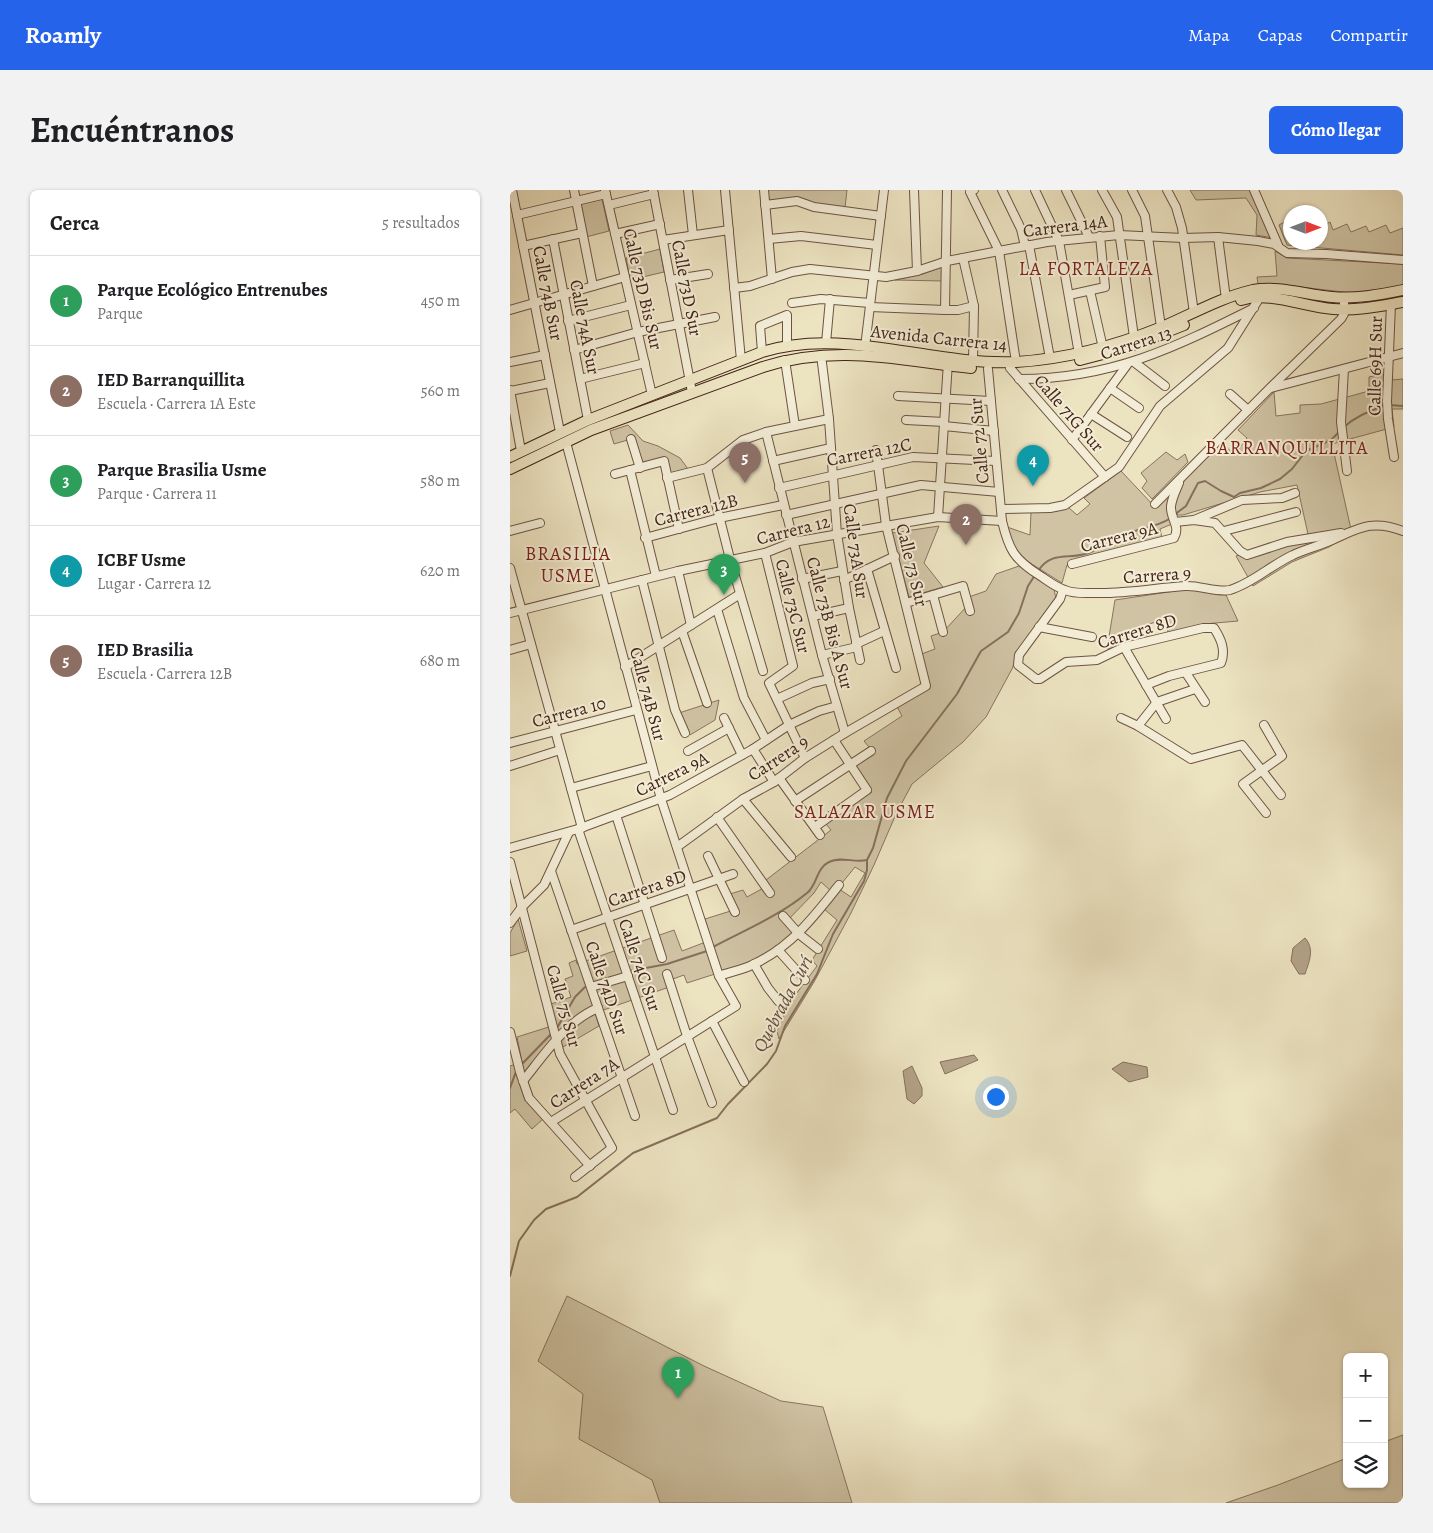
<!DOCTYPE html>
<html lang="es">
<head>
<meta charset="utf-8">
<style>
	body { margin:0; font-family:Alegreya,serif; background:#f2f2f2; color:#202124 }
	.controls { position:absolute; right:15px; bottom:15px; display:grid; overflow:hidden; border-radius:8px; box-shadow:0 1px 4px #0004 }
	.controls button { width:45px; height:45px; display:grid; place-items:center; padding:0; border:0; border-bottom:1px solid #e0e0e0; background:#fff; color:#202124; font:25px sans-serif }
	.compass { position:absolute; left:773px; top:15px; width:45px; height:45px; border-radius:50%; background:#fff; box-shadow:0 1px 4px #0004; rotate:90deg }
	.you { position:absolute; left:485px; top:906px; width:18px; height:18px; margin:-12px; border:4px solid #fff; border-radius:50%; background:#1a73e8; box-shadow:0 0 0 8px #1a73e833 }
	.badge { display:grid; place-items:center; width:32px; height:32px; border-radius:50%; background:#2563eb; color:#fff; font-size:16px; font-weight:700 }
	.pin { position:absolute; translate:-50% -41px; filter:drop-shadow(0 1px 2px #0008) }
	.pin::after { content:''; position:absolute; top:26px; width:18px; height:15px; background:inherit; clip-path:polygon(0 0,100% 0,50% 100%) }
	.list { margin:0; padding:0; list-style:none }
	h2 { display:flex; justify-content:space-between; align-items:center; height:65px; margin:0; padding:0 20px; font-size:21px }
	h2 small { font-size:16px; font-weight:400; color:#757577 }
	.list li { display:grid; grid-template-columns:32px 1fr auto; gap:15px; align-items:center; box-sizing:border-box; height:90px; padding:0 20px; border-top:1px solid #e0e0e0 }
	.list b { display:block; font-size:19px; white-space:nowrap }
	.list p { margin:0; font-size:16px; white-space:nowrap; color:#757577 }
	.list em { font-size:16px; font-style:normal; color:#757577 }
	.icon { flex:none; width:28px; height:28px; fill:none; stroke:currentColor; stroke-width:2; stroke-linecap:round; stroke-linejoin:round }
	.map { position:relative; flex:none; width:893px; height:1313px; overflow:hidden; border-radius:8px }
	header { display:flex; align-items:center; gap:30px; box-sizing:border-box; height:70px; padding:0 25px; background:#2563eb; color:#fff }
	header strong { font-size:24px }
	nav { display:flex; gap:28px; margin-inline-start:auto; font-size:18px }
	.intro { display:flex; align-items:center; justify-content:space-between; box-sizing:border-box; height:120px; padding:0 30px }
	h1 { margin:0; font-size:35px }
	.button { padding:12px 22px; border-radius:8px; background:#2563eb; color:#fff; font-size:18px; font-weight:700 }
	main { display:flex; gap:30px; padding:0 30px }
	aside { flex:1; background:#fff; border-radius:8px; box-shadow:0 1px 4px #0004 }
	.map>svg:first-child { display:block }
</style>
</head>
<body>
<header>
<strong>Roamly</strong>
<nav><a>Mapa</a><a>Capas</a><a>Compartir</a></nav>
</header>
<div class="intro"><h1>Encuéntranos</h1><a class="button">Cómo llegar</a></div>
<main>
<aside>
<h2>Cerca<small>5 resultados</small></h2>
<ul class="list">
<li><span class="badge" style="background:#2e9e5b">1</span><div><b>Parque Ecológico Entrenubes</b><p>Parque</p></div><em>450 m</em></li>
<li><span class="badge" style="background:#8d6e63">2</span><div><b>IED Barranquillita</b><p>Escuela · Carrera 1A Este</p></div><em>560 m</em></li>
<li><span class="badge" style="background:#2e9e5b">3</span><div><b>Parque Brasilia Usme</b><p>Parque · Carrera 11</p></div><em>580 m</em></li>
<li><span class="badge" style="background:#0f9aa8">4</span><div><b>ICBF Usme</b><p>Lugar · Carrera 12</p></div><em>620 m</em></li>
<li><span class="badge" style="background:#8d6e63">5</span><div><b>IED Brasilia</b><p>Escuela · Carrera 12B</p></div><em>680 m</em></li>
</ul>
</aside>
<div class="map">
<svg width="893" height="1313" viewBox="0 0 893 1313">
	<rect width="100%" height="100%" fill="#ece3c1"/>
	<filter id="stains"><feTurbulence type="fractalNoise" baseFrequency=".004" numOctaves="4"/><feColorMatrix values="0 0 0 0 .2 0 0 0 0 .09 0 0 0 0 .02 0 0 0 .5 -.17"/></filter>
	<radialGradient id="worn" r=".72"><stop offset=".6" stop-color="#630" stop-opacity="0"/><stop offset="1" stop-color="#630" stop-opacity=".3"/></radialGradient>
	<g fill="#cfc3a4" stroke="#89745e">
		<polygon points="258,0 337,0 335,18 259,12"/>
		<polygon points="680,0 740,0 763,48 746,45 747,25 736,8 686,10"/>
		<polygon points="92,9 99,41 76,47 69,13"/>
		<polygon points="780,29 781,52 811,52 811,37 820,32 823,40 837,34 841,42 856,36 859,42 876,35 880,43 893,38 893,65 777,55 769,35"/>
		<polygon points="150,59 154,82 120,90 116,68"/>
		<polygon points="765,61 777,68 893,74 893,96 842,103 765,94 748,94 747,87 767,86"/>
		<polygon points="434,76 433,91 385,90 413,84"/>
		<path d="M882 182V190L893 189V219H882L884 237 822 254 842 344 819 357 782 372 743 396 726 366 798 344 787 295 750 302 673 325H668L665 321C664 291 693 270 712 252L724 265 737 248 728 240 764 202 766 226 790 223V215L811 214 859 201V187Z"/>
		<polygon points="118,235 133,251 148,256 170,268 178,279 160,283 156,269 129,275 121,249 104,254 100,241"/>
		<polygon points="656,262 667,270 675,264 678,272 642,309 632,298 637,291 631,283"/>
		<path d="M611 281 645 317 662 300C659 313 656 322 662 334L650 339 652 348 557 375 552 393 509 366 502 353 497 337 520 345 521 322 547 321 558 317 567 325 580 314 574 308Z"/>
		<polygon points="429,336 414,373 433,397 399,407 382,343"/>
		<polygon points="509,376 544,399 546,409 507,465 502,479 476,527 453,552 402,594 386,624 364,675 341,723 304,792 269,849 267,841 276,820 271,814 280,800 286,804 307,776 302,770 327,730 314,719 329,699 341,707 355,683 345,677 332,693 328,690 321,701 311,692 304,703 276,732 285,743 258,764 233,775 177,793 174,785 163,789 165,795 85,823 89,836 53,857 48,843 9,890 17,912 33,929 22,939 5,919 0,923 0,876 12,872 7,847 45,835 41,814 61,807 55,789 63,786 59,773 66,770 67,774 164,740 172,761 201,750 195,729 227,719 220,704 233,700 237,707 259,695 256,690 321,640 316,634 362,602 344,576 363,562 354,551 392,526 385,513 416,496 409,465 425,459 421,446 433,442 458,415 456,408 476,401 486,384"/>
		<polygon points="688,399 716,405 728,431 694,434 658,443 656,429 636,435 641,450 597,459 605,410 672,400"/>
		<polygon points="209,510 205,530 180,545 169,523"/>
		<polygon points="8,729 17,761 0,766 0,743"/>
		<polygon points="57,1106 194,1176 271,1211 313,1217 342,1313 150,1313 142,1290 69,1249 73,1204 28,1171"/>
		<polygon points="893,1245 893,1313 716,1313 768,1295 837,1268 837,1294 874,1294 874,1252"/>
	</g>
	<g fill="#b3a288" stroke="#86705b">
		<path d="M795 748C805 759 799 772 795 784H789L781 771 783 758Z"/>
		<polygon points="464,865 468,870 435,884 430,872"/>
		<polygon points="613,872 637,877 638,887 619,892 602,879"/>
		<polygon points="402,876 412,898 412,906 404,914 397,909 393,881"/>
	</g>
	<g fill="none" stroke-linecap="round" stroke-linejoin="round">
		<g stroke="#86705b" stroke-width="2">
			<polyline points="879,215 893,216"/>
			<path d="M834 237C845 227 861 220 874 216"/>
			<polyline points="664,325 676,316 688,293 695,291 711,301 724,307 730,303 751,298 770,289 782,279 796,261 821,250 829,242"/>
			<path d="M528 381C543 358 563 372 583 361 587 358 590 352 593 348 609 347 614 345 628 340 640 337 650 335 661 328"/>
			<path d="M203 757C235 740 269 726 297 703 307 696 306 678 319 672 331 666 344 673 357 670L363 658 377 608 396 571 447 504 471 461 498 442 509 423 518 396 525 385"/>
			<polyline points="120,781 157,774 197,761"/>
			<polyline points="47,838 65,807 75,797"/>
			<polyline points="12,874 42,843"/>
			<polyline points="0,898 7,879"/>
			<polyline points="0,1086 9,1051 24,1030 36,1019 67,1007 123,963 207,928 218,914 257,874 266,861 275,836 307,784 323,744 354,691 357,680 357,670"/>
		</g>
		<defs>
			<g id="minor">
				<polyline points="2,0 50,242"/>
				<polyline points="64,0 83,96"/>
				<polyline points="95,0 142,205"/>
				<polyline points="143,0 182,202"/>
				<polyline points="178,0 183,45"/>
				<polyline points="215,0 231,170"/>
				<polyline points="254,0 262,89"/>
				<polyline points="404,0 407,81"/>
				<polyline points="464,0 460,2 489,61 506,172"/>
				<polyline points="492,0 511,39 515,56"/>
				<polyline points="525,0 549,51 569,164"/>
				<polyline points="556,0 579,47"/>
				<polyline points="592,0 607,27 624,147"/>
				<polyline points="622,0 635,26 651,137"/>
				<polyline points="657,0 666,17 672,38 684,123"/>
				<polyline points="744,0 768,55"/>
				<polyline points="99,15 144,4"/>
				<polyline points="255,15 287,11 304,17 371,26"/>
				<polyline points="7,25 96,4"/>
				<polyline points="105,44 150,34"/>
				<polyline points="708,47 716,109"/>
				<polyline points="43,49 78,230"/>
				<polyline points="259,49 291,46 367,55"/>
				<polyline points="153,50 219,40"/>
				<polyline points="519,55 540,168"/>
				<polyline points="13,56 72,43"/>
				<polyline points="453,68 464,116 463,171"/>
				<polyline points="160,90 198,84"/>
				<polyline points="224,98 240,96 282,82 300,79 376,87 407,81 437,71 489,61 537,52 609,45 673,48 708,47 748,51 764,54 777,63 816,64 893,70"/>
				<polyline points="580,101 593,158"/>
				<polyline points="559,105 595,97 590,46"/>
				<polyline points="282,113 311,109 360,113"/>
				<polyline points="881,114 877,211 878,229 884,267"/>
				<polyline points="360,117 435,120 448,120 464,116"/>
				<polyline points="0,120 115,87"/>
				<polyline points="435,120 437,0"/>
				<polyline points="58,131 121,115"/>
				<polyline points="316,153 320,109"/>
				<polyline points="355,157 374,0"/>
				<polyline points="64,160 128,142 205,127"/>
				<polyline points="252,162 250,136 277,125 277,155"/>
				<polyline points="311,165 319,229 327,344 339,418 350,470"/>
				<polyline points="275,170 285,236"/>
				<polyline points="0,172 35,165"/>
				<polyline points="624,172 655,196"/>
				<polyline points="500,178 595,287"/>
				<path d="M478 179 492 331C499 360 504 369 529 385 537 390 545 397 555 400 564 404 574 403 585 403 615 404 645 398 675 396 689 395 708 403 720 400 743 393 761 375 783 365 795 359 809 356 822 350 849 338 862 329 893 341"/>
				<polyline points="834,179 831,232 837,281"/>
				<polyline points="70,189 135,173"/>
				<path d="M509 189C601 189 664 158 744 118"/>
				<polyline points="600,198 629,218"/>
				<polyline points="761,198 893,163"/>
				<polyline points="0,200 11,261"/>
				<polyline points="0,201 40,193"/>
				<polyline points="720,204 738,220"/>
				<polyline points="388,206 481,211"/>
				<polyline points="581,224 617,247"/>
				<polyline points="396,230 434,232"/>
				<polyline points="434,236 484,241"/>
				<polyline points="256,242 312,465 335,543"/>
				<polyline points="121,249 130,278"/>
				<polyline points="562,250 617,175"/>
				<polyline points="263,271 321,258"/>
				<polyline points="197,278 220,369 253,481"/>
				<polyline points="120,280 146,386"/>
				<polyline points="105,284 154,271 169,339"/>
				<polyline points="157,288 197,278 233,250 256,242 319,229"/>
				<polyline points="269,298 403,267 486,271"/>
				<polyline points="645,314 759,199 831,129 834,124 834,108"/>
				<polyline points="491,319 540,318 555,315 609,277 650,216 718,158 750,107"/>
				<polyline points="276,325 411,295 489,302"/>
				<polyline points="428,327 438,172"/>
				<polyline points="684,330 732,310 772,308 785,303"/>
				<polyline points="665,332 684,330 705,333 730,361 737,365 777,352 831,343"/>
				<polyline points="0,341 30,333"/>
				<polyline points="714,341 786,322"/>
				<polyline points="135,348 209,328 273,315"/>
				<polyline points="255,363 283,476 259,493 295,568"/>
				<path d="M562 374 664 348C671 336 660 329 661 316 662 308 666 300 669 293"/>
				<polyline points="0,378 72,638"/>
				<polyline points="357,379 386,478"/>
				<polyline points="168,381 181,435"/>
				<polyline points="292,389 332,381"/>
				<polyline points="132,390 165,520 175,543"/>
				<polyline points="334,390 385,366"/>
				<path d="M553 400 550 409 509 465 508 475 526 489H530L556 472 587 470 614 457 693 438H704C711 449 716 460 711 473L659 486 636 495"/>
				<polyline points="423,405 433,442"/>
				<polyline points="396,413 453,396 460,421"/>
				<polyline points="207,419 234,508 256,550"/>
				<polyline points="0,423 168,381 255,363 283,352 428,327 492,331"/>
				<polyline points="303,426 339,418"/>
				<polyline points="529,437 582,447"/>
				<polyline points="172,441 197,513"/>
				<polyline points="346,454 374,441"/>
				<polyline points="614,457 656,529"/>
				<polyline points="0,460 21,454"/>
				<polyline points="312,465 347,457"/>
				<polyline points="115,477 230,404"/>
				<polyline points="676,483 695,512"/>
				<polyline points="267,509 302,493 320,489"/>
				<polyline points="214,528 232,565"/>
				<polyline points="611,528 628,536 681,569 732,555 771,605"/>
				<polyline points="754,535 772,566 733,594 756,623"/>
				<polyline points="628,536 647,512 685,499"/>
				<polyline points="0,553 126,520"/>
				<polyline points="243,559 264,592"/>
				<polyline points="178,561 219,538"/>
				<polyline points="0,576 50,560"/>
				<polyline points="269,588 310,645"/>
				<polyline points="61,598 142,576"/>
				<polyline points="233,609 281,667"/>
				<polyline points="285,611 361,561"/>
				<polyline points="106,625 152,768"/>
				<polyline points="207,627 260,703"/>
				<polyline points="305,637 357,600 324,550"/>
				<polyline points="68,639 163,920"/>
				<polyline points="167,657 233,609 264,592 295,568 335,543 416,496 376,335 366,260"/>
				<polyline points="0,658 68,639 160,605 243,559 279,535 309,521 327,516"/>
				<polyline points="198,666 225,722"/>
				<polyline points="0,672 50,864 102,958 65,987"/>
				<polyline points="41,681 125,926"/>
				<polyline points="273,726 289,744 308,759"/>
				<polyline points="0,733 12,717 34,695 59,642"/>
				<polyline points="61,740 223,684"/>
				<polyline points="268,760 295,790"/>
				<polyline points="244,774 258,798 269,812"/>
				<polyline points="157,784 177,846 202,913"/>
				<path d="M209 786C220 782 232 780 242 775 280 758 304 727 329 695"/>
				<polyline points="81,797 118,786"/>
				<polyline points="202,831 234,892"/>
				<polyline points="0,842 10,882 19,908 80,976"/>
				<path d="M13 891C34 865 56 831 88 818"/>
				<polyline points="41,932 226,816 209,786 151,609 56,252"/>
			</g>
			<g id="major">
				<path d="M731 110C760 101 794 117 823 119 847 121 870 116 893 112"/>
				<polyline points="570,170 616,158 674,135"/>
				<path d="M0 267 78 230 252 162C334 136 422 176 506 172 557 169 605 156 652 137 682 124 712 107 743 100 768 95 797 105 822 107 846 109 869 105 893 100"/>
				<path d="M0 279 81 240 253 177C327 154 387 170 461 178"/>
			</g>
		</defs>
		<use href="#minor" stroke="#6d5442" stroke-width="10"/>
		<use href="#major" stroke="#432418" stroke-width="12"/>
		<use href="#minor" stroke="#f3edd7" stroke-width="8"/>
		<use href="#major" stroke="#ece3c1" stroke-width="10"/>
	</g>
	<g text-anchor="middle" dominant-baseline="central" stroke-width="4" stroke-linejoin="round" paint-order="stroke">
		<g font-size="18" fill="#432418" stroke="#f3edd7">
			<text transform="translate(555 36) rotate(-7)">Carrera 14A</text>
			<text transform="translate(177 98) rotate(79)">Calle 73D Sur</text>
			<text transform="translate(133 99) rotate(77)">Calle 73D Bis Sur</text>
			<text transform="translate(38 103) rotate(79)">Calle 74B Sur</text>
			<text transform="translate(75 137) rotate(79)">Calle 74A Sur</text>
			<text transform="translate(429 148) rotate(6)">Avenida Carrera 14</text>
			<text transform="translate(626 153) rotate(-18)">Carrera 13</text>
			<text transform="translate(865 176) rotate(-89)">Calle 69H Sur</text>
			<text transform="translate(559 223) rotate(49)">Calle 71G Sur</text>
			<text transform="translate(469 251) rotate(-95)">Calle 72 Sur</text>
			<text transform="translate(359 262) rotate(-11)">Carrera 12C</text>
			<text transform="translate(186 320) rotate(-14)">Carrera 12B</text>
			<text transform="translate(283 340) rotate(-14)">Carrera 12</text>
			<text transform="translate(609 347) rotate(-14)">Carrera 9A</text>
			<text transform="translate(346 361) rotate(82)">Calle 73A Sur</text>
			<text transform="translate(402 375) rotate(76)">Calle 73 Sur</text>
			<text transform="translate(647 385) rotate(-4)">Carrera 9</text>
			<text transform="translate(283 416) rotate(76)">Calle 73C Sur</text>
			<text transform="translate(320 433) rotate(75)">Calle 73B Bis A Sur</text>
			<text transform="translate(627 441) rotate(-17)">Carrera 8D</text>
			<text transform="translate(138 504) rotate(75)">Calle 74B Sur</text>
			<text transform="translate(59 522) rotate(-15)">Carrera 10</text>
			<text transform="translate(268 568) rotate(-33)">Carrera 9</text>
			<text transform="translate(162 584) rotate(-26)">Carrera 9A</text>
			<text transform="translate(137 698) rotate(-19)">Carrera 8D</text>
			<text transform="translate(130 775) rotate(71)">Calle 74C Sur</text>
			<text transform="translate(97 798) rotate(71)">Calle 74D Sur</text>
			<text transform="translate(54 816) rotate(74)">Calle 75 Sur</text>
			<text transform="translate(74 893) rotate(-33)">Carrera 7A</text>
		</g>
		<g font-size="19" letter-spacing="1" fill="#7a1f14" stroke="#f3edd7">
			<text x="576" y="79">LA FORTALEZA</text>
			<text x="777" y="258">BARRANQUILLITA</text>
			<text x="58" y="364">BRASILIA<tspan x="58" dy="22">USME</tspan></text>
			<text x="355" y="622">SALAZAR USME</text>
		</g>
		<g font-size="19" font-style="italic" fill="#654a3a" stroke="#f3edd7">
			<text transform="translate(273 814) rotate(-62)">Quebrada Curí</text>
		</g>
	</g>
	<rect width="100%" height="100%" filter="url(#stains)"/>
	<rect width="100%" height="100%" fill="url(#worn)"/>
</svg>
<div class="controls">
<button>+</button>
<button>−</button>
<button><svg class="icon" aria-label="layers" viewBox="0 0 24 24"><path d="M12 4l9 5-9 5-9-5zM3 14l9 5 9-5"/></svg></button>
</div>
<svg class="compass" viewBox="-18 -18 36 36"><path d="M0-13l5 13h-10z" fill="#e53935"/><path d="M0 13l5-13h-10z" fill="#757577"/></svg>
<div class="you"></div>
<div class="pin badge" style="left:168px;top:1208px;background:#2e9e5b">1</div>
<div class="pin badge" style="left:456px;top:355px;background:#8d6e63">2</div>
<div class="pin badge" style="left:214px;top:405px;background:#2e9e5b">3</div>
<div class="pin badge" style="left:523px;top:296px;background:#0f9aa8">4</div>
<div class="pin badge" style="left:235px;top:293px;background:#8d6e63">5</div>
</div>
</main>
</body>
</html>
